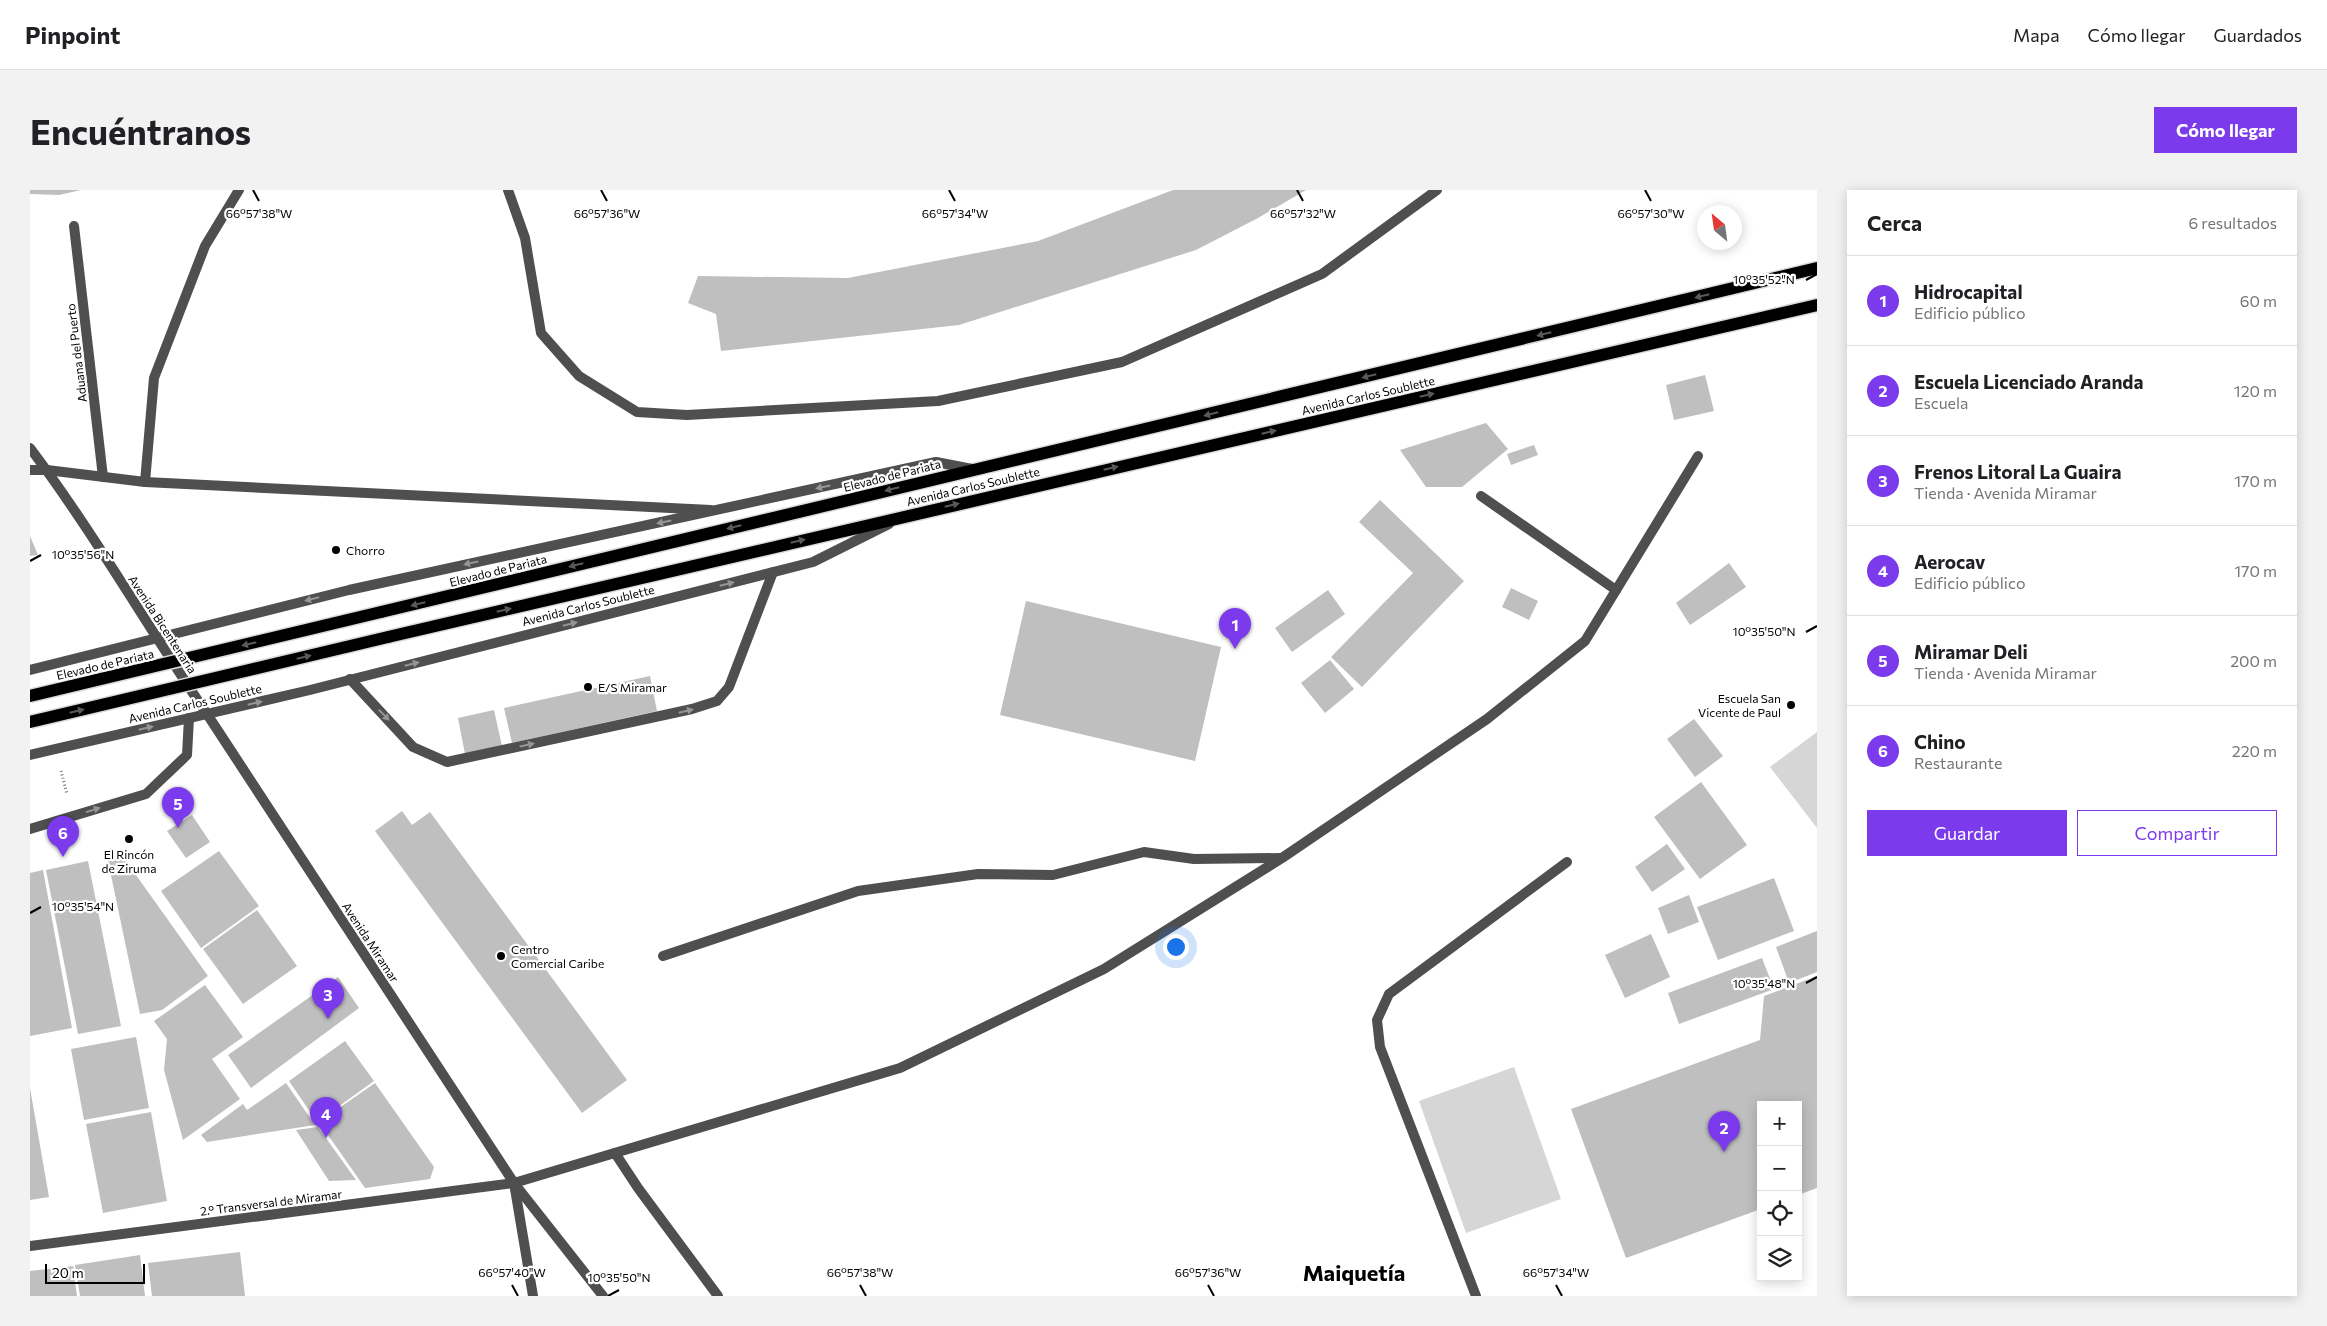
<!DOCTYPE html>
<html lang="es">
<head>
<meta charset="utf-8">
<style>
	body { margin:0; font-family:Commissioner,sans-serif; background:#f2f2f2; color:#202124 }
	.controls { position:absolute; right:15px; bottom:15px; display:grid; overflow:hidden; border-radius:0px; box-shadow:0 2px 12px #0003 }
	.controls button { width:45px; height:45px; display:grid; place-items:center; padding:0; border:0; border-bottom:1px solid #e0e0e0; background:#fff; color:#202124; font:25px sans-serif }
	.compass { position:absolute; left:1667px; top:15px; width:45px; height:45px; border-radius:50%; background:#fff; box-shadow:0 2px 12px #0003; rotate:331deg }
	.scale { position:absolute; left:15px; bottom:12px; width:100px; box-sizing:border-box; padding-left:5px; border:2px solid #000; border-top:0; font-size:14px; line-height:18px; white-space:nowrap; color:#000; -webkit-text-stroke:4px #fff; paint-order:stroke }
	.you { position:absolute; left:1145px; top:756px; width:18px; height:18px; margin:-12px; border:4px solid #fff; border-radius:50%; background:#1a73e8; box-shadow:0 0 0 8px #1a73e833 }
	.badge { display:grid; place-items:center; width:32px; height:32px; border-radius:50%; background:#7c3aed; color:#fff; font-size:16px; font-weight:700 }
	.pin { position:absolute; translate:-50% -41px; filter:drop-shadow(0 1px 2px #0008) }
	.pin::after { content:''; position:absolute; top:26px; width:18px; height:15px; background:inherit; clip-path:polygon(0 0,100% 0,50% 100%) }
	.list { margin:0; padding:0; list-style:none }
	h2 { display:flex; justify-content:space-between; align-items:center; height:65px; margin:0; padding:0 20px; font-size:21px }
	h2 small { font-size:16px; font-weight:400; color:#757577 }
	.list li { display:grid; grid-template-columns:32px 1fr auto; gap:15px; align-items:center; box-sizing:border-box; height:90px; padding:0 20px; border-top:1px solid #e0e0e0 }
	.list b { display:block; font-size:19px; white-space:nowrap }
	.list p { margin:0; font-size:16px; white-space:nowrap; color:#757577 }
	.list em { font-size:16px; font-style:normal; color:#757577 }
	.actions { display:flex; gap:10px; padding:15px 20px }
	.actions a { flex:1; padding:11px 0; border:1px solid #7c3aed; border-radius:0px; text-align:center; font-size:18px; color:#7c3aed }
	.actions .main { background:#7c3aed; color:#fff }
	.icon { flex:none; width:28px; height:28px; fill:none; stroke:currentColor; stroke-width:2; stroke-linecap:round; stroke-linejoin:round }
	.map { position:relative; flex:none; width:1787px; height:1106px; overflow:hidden; border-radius:0px }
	header { display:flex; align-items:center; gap:30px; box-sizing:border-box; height:70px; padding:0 25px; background:#fff; border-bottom:1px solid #e0e0e0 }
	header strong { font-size:24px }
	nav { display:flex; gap:28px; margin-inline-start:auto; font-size:18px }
	.intro { display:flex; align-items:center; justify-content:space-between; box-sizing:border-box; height:120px; padding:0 30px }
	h1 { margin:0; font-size:35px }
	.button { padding:12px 22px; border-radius:0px; background:#7c3aed; color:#fff; font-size:18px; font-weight:700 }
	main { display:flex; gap:30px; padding:0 30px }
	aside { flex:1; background:#fff; border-radius:0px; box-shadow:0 2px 12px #0003 }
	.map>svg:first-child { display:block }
</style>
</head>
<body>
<header>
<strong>Pinpoint</strong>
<nav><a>Mapa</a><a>Cómo llegar</a><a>Guardados</a></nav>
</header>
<div class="intro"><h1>Encuéntranos</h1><a class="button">Cómo llegar</a></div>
<main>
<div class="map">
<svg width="1787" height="1106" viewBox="0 0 1787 1106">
	<rect width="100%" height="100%" fill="#fff"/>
	<g fill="#d6d6d6">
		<polygon points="1787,542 1787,638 1740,577"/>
		<polygon points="1484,877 1531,1009 1436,1043 1389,911"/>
	</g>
	<g fill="#bfbfbf">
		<polygon points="0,0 51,0 29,5 0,4"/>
		<polygon points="1143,0 1276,0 1228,28 1166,60 929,135 691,161 686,124 658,113 668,86 818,88 1008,51"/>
		<polygon points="1675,185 1684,221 1644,230 1636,195"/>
		<polygon points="1456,233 1478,259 1432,297 1396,297 1370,260"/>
		<polygon points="1504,255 1508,265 1481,275 1477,264"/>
		<polygon points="1350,310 1434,391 1332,497 1301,467 1383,383 1329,332"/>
		<polygon points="0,346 8,365 0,366"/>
		<polygon points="1699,373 1716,397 1660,435 1646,413"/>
		<polygon points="1481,398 1508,411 1499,430 1472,417"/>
		<polygon points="1298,400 1315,424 1262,462 1245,438"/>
		<polygon points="996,411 1191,457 1165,571 970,525"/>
		<polygon points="1300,470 1324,499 1295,523 1271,493"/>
		<polygon points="620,486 627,521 482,553 474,518"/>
		<polygon points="464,520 472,556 435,564 428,528"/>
		<polygon points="1664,529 1693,566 1665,587 1637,549"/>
		<polygon points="1671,592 1717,655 1670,689 1624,627"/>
		<polygon points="372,621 382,635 400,622 597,890 552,923 345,641"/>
		<polygon points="162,625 180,652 156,668 137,641"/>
		<polygon points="1637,654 1655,679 1622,702 1605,677"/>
		<polygon points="189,661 229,716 171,758 131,701"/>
		<polygon points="91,664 178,786 132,820 110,824 77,666"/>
		<polygon points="58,671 91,836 48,844 16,680"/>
		<polygon points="13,680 42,838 0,846 0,683"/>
		<polygon points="1744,688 1764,741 1688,770 1667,717"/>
		<polygon points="1659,705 1669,732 1638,744 1628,718"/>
		<polygon points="227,720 267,776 213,814 173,759"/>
		<polygon points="1787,741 1787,782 1759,793 1746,757"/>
		<polygon points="1621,744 1640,787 1595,808 1575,765"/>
		<polygon points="1732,768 1744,799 1649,834 1638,803"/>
		<polygon points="1787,786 1787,998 1768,1005 1768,915 1731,915 1731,1019 1596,1068 1541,919 1730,850 1734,806"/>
		<polygon points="308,787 329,818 221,898 198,865"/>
		<polygon points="175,795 213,847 182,869 210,909 153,950 134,880 137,849 124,831"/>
		<polygon points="106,847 119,918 54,930 41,859"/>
		<polygon points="315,851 344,891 287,932 259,891"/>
		<polygon points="256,893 285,935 177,952 171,945 213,914 217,920"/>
		<polygon points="345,893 404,977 400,989 335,998 289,932"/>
		<polygon points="0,898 19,1007 0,1010"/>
		<polygon points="121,922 137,1011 73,1023 56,934"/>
		<polygon points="288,937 326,990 299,991 266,940"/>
		<polygon points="210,1062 215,1106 122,1106 118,1073"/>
		<polygon points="110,1065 115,1106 50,1106 45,1075"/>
		<polygon points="43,1076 47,1106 0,1106 0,1081"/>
	</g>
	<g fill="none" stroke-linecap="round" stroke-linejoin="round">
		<defs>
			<g id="primary">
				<polyline points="351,422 1787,78"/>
				<polyline points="358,447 1787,115"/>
			</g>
		</defs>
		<use href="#primary" stroke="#dbdbdb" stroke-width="15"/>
		<polyline stroke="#717171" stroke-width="3" stroke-dasharray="1 2.5" stroke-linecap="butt" points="31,581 37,604"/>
		<g stroke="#4f4f4f" stroke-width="10">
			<polyline points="478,0 495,48 511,143 549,186 607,222 657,225 908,211 1092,172 1292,84 1407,0"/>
			<polyline points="44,36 73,287"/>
			<polyline points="17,280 115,292 124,188 175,56 209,0"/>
			<polyline points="115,292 681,320"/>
			<polyline points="1451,306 1586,400"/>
			<polyline points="320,489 383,557 417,572 662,519 687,511 699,497 743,382"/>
			<polyline points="0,639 116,604 157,565 159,528"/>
			<polyline points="633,766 828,701 948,684 1023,685 1114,662 1164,669 1251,668"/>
			<polyline points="585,963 608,998 688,1106"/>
			<polyline points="484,993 870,878 1074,779 1252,668 1457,529 1555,451 1668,266"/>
		</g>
		<g stroke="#4f4f4f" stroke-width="10">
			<polyline points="0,280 17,280"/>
			<polyline points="177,524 484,993 503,1106"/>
			<polyline points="0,1056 484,993 573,1106"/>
			<polyline points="1446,1106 1350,857 1347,830 1359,804 1537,672"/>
		</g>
		<g stroke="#4f4f4f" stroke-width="10">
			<path d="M0 258C64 343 117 436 177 524"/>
			<polyline points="0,480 319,400 906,272 942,279"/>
			<polyline points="0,565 280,500 783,372 859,334"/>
		</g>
		<use href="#primary" stroke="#000" stroke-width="12"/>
		<defs>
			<g id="primary-bridge">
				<polyline points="0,506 351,422"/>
				<polyline points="0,532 358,447"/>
			</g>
		</defs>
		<use href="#primary-bridge" stroke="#dbdbdb" stroke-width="15" stroke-linecap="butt"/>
		<use href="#primary-bridge" stroke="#000" stroke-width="12"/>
	</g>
	<defs><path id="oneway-solid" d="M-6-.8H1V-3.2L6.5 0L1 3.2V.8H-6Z" transform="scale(1.25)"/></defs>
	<g fill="#595959">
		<use href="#oneway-solid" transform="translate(1672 106) rotate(166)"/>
		<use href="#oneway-solid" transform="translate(1514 144) rotate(166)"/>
		<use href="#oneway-solid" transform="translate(1339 186) rotate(166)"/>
		<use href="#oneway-solid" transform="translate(1397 205) rotate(-13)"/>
		<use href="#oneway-solid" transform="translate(1181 224) rotate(166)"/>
		<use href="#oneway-solid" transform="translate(1239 242) rotate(-13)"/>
		<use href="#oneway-solid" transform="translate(1081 278) rotate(-13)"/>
		<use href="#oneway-solid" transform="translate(862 299) rotate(166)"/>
		<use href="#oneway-solid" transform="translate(922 315) rotate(-13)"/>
		<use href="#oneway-solid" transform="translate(704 337) rotate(166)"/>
		<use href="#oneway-solid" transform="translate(768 351) rotate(-13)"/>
		<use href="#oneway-solid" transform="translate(546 375) rotate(166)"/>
		<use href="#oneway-solid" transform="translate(388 414) rotate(166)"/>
		<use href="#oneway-solid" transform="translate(474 420) rotate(-13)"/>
		<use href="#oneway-solid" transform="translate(219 454) rotate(167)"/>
		<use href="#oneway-solid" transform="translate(274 467) rotate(-13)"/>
		<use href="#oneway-solid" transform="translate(47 521) rotate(-13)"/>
	</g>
	<g fill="#959595">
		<use href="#oneway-solid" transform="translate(793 297) rotate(168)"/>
		<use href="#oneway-solid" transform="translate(634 332) rotate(168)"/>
		<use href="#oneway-solid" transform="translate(441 373) rotate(168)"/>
		<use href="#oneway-solid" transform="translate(697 394) rotate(-14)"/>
		<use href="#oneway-solid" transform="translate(282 409) rotate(166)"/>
		<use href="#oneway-solid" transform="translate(540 434) rotate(-14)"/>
		<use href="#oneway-solid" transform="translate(382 474) rotate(-14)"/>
		<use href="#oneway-solid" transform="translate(225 513) rotate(-13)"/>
		<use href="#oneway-solid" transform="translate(656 521) rotate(-13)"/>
		<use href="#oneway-solid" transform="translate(354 525) rotate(46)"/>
		<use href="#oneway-solid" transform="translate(116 538) rotate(-13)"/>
		<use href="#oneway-solid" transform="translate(497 555) rotate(-12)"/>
		<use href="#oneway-solid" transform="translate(63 620) rotate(-17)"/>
	</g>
	<path fill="none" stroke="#000" stroke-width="2" d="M223 0 229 11M571 0 577 11M919 0 925 11M1267 0 1273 11M1615 0 1621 11M1776 90 1787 84M0 371 11 365M1776 442 1787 436M0 723 11 717M1776 793 1787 787M482 1095 488 1106M830 1095 836 1106M1178 1095 1184 1106M1526 1095 1532 1106M578 1106 589 1100"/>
	<g fill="#000" stroke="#fff" stroke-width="2">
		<circle cx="306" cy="360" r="5"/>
		<circle cx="558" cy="497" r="5"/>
		<circle cx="1761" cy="515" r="5"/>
		<circle cx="99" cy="649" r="5"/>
		<circle cx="471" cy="766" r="5"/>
	</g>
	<g text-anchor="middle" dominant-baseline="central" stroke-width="4.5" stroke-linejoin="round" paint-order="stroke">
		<g font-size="12" fill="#000" stroke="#fff">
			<text transform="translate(46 163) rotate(-97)">Aduana del Puerto</text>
			<text transform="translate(1338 205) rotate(-13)">Avenida Carlos Soublette</text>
			<text transform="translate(862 285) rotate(-14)">Elevado de Pariata</text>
			<text transform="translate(943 296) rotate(-13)">Avenida Carlos Soublette</text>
			<text transform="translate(468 380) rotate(-14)">Elevado de Pariata</text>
			<text transform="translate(558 415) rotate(-14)">Avenida Carlos Soublette</text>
			<text transform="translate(133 434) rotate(57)">Avenida Bicentenaria</text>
			<text transform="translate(75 474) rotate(-13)">Elevado de Pariata</text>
			<text transform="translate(165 513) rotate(-13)">Avenida Carlos Soublette</text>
			<text transform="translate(341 752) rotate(57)">Avenida Miramar</text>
			<text transform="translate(241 1012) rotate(-7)">2.° Transversal de Miramar</text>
		</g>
		<g font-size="12" fill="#000" stroke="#fff" text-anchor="start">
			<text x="316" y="360">Chorro</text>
			<text x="568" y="497">E/S Miramar</text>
			<text x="1751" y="508" text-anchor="end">Escuela San<tspan x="1751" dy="14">Vicente de Paul</tspan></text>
			<text x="99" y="664" text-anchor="middle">El Rincón<tspan x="99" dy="14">de Ziruma</tspan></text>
			<text x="481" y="759">Centro<tspan x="481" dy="14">Comercial Caribe</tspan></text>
		</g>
		<g font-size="22" font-weight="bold" fill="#000" stroke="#fff">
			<text x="1324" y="1082">Maiquetía</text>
		</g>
	</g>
	<g font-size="12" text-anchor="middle" fill="#000" stroke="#fff" stroke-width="4.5" stroke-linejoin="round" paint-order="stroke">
		<text x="229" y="28">66°57'38"W</text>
		<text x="577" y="28">66°57'36"W</text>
		<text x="925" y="28">66°57'34"W</text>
		<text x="1273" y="28">66°57'32"W</text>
		<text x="1621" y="28">66°57'30"W</text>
		<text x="1734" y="94">10°35'52"N</text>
		<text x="53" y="369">10°35'56"N</text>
		<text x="1734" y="446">10°35'50"N</text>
		<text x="53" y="721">10°35'54"N</text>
		<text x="1734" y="798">10°35'48"N</text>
		<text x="482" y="1087">66°57'40"W</text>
		<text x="830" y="1087">66°57'38"W</text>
		<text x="1178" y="1087">66°57'36"W</text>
		<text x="1526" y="1087">66°57'34"W</text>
		<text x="589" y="1092">10°35'50"N</text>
	</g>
</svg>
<div class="controls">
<button>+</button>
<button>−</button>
<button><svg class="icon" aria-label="locate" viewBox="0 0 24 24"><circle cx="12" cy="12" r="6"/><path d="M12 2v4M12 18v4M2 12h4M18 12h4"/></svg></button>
<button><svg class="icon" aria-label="layers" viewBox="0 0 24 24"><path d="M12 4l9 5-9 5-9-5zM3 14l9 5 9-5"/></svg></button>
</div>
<svg class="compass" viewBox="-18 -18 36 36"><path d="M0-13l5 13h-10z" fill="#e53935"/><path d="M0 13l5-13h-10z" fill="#757577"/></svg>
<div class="scale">20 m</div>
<div class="you"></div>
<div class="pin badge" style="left:1205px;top:459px">1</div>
<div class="pin badge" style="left:1694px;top:962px">2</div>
<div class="pin badge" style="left:298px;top:829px">3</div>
<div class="pin badge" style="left:296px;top:948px">4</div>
<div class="pin badge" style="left:148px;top:638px">5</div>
<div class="pin badge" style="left:33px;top:667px">6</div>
</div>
<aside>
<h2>Cerca<small>6 resultados</small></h2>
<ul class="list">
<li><span class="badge">1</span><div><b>Hidrocapital</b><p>Edificio público</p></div><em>60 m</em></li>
<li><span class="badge">2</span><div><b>Escuela Licenciado Aranda</b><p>Escuela</p></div><em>120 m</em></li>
<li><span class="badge">3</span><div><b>Frenos Litoral La Guaira</b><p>Tienda · Avenida Miramar</p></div><em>170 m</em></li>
<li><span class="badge">4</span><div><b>Aerocav</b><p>Edificio público</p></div><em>170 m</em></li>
<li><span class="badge">5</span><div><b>Miramar Deli</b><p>Tienda · Avenida Miramar</p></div><em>200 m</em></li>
<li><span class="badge">6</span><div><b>Chino</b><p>Restaurante</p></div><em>220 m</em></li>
</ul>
<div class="actions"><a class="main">Guardar</a><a>Compartir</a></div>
</aside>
</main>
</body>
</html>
